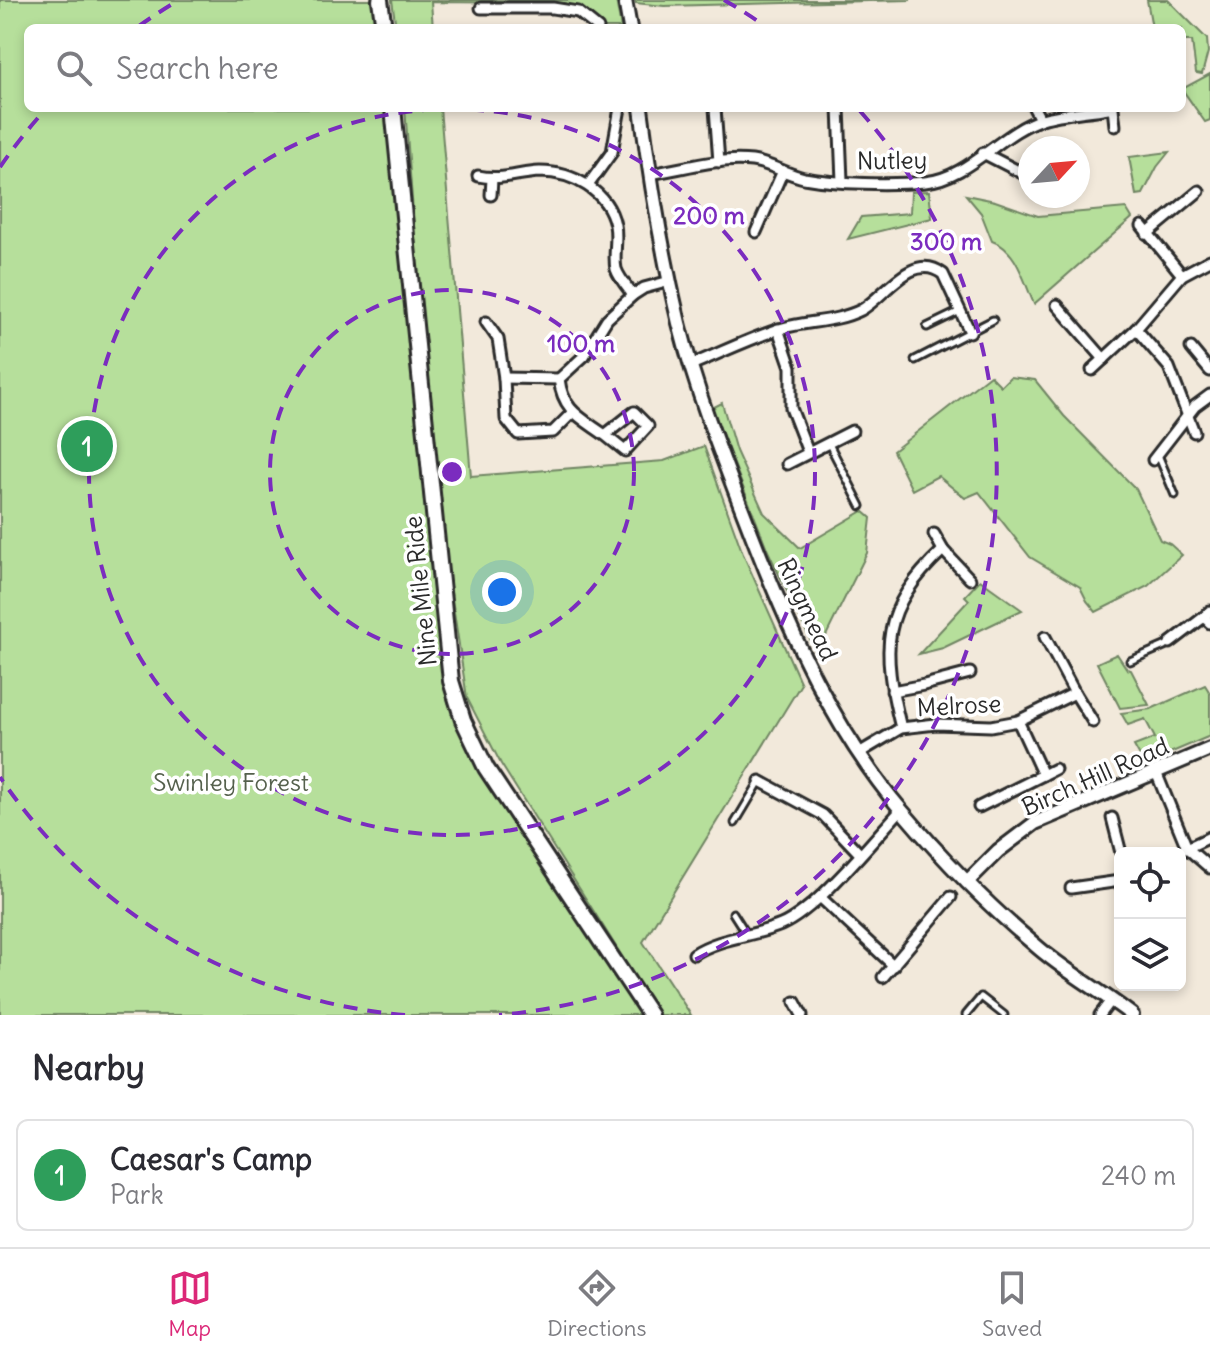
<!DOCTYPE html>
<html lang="en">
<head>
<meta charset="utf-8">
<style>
	body { margin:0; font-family:Delius,sans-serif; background:#f2f2f3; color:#2b2b33 }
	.controls { position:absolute; right:24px; bottom:24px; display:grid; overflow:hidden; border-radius:12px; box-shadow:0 4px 12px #0003 }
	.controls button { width:72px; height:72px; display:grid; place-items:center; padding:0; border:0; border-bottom:2px solid #e1e1e2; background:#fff; color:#2b2b33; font:40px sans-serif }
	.compass { position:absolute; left:1018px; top:136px; width:72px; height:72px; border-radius:50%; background:#fff; box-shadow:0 4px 12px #0003; rotate:64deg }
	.you { position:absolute; left:502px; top:592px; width:28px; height:28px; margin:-20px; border:6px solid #fff; border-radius:50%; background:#1a73e8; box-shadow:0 0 0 12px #1a73e833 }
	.badge { display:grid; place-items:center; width:52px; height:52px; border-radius:50%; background:#db2777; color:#fff; font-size:26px; font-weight:700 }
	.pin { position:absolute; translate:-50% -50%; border:4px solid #fff; box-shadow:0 2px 8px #0006 }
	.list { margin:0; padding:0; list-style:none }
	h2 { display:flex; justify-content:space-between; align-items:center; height:104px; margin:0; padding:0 32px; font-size:34px }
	h2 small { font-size:26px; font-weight:400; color:#7c7c81 }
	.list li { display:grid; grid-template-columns:52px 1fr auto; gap:24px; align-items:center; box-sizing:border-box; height:112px; margin:0 16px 16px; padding:0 16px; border:2px solid #e1e1e2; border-radius:12px }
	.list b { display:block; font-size:30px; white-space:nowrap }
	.list p { margin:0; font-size:26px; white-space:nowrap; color:#7c7c81 }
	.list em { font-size:26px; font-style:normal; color:#7c7c81 }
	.icon { flex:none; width:44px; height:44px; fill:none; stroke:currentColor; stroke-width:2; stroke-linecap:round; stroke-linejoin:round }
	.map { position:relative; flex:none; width:1210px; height:1015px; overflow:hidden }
	.search { position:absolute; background:#fff; box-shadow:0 4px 12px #0003; left:24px; right:24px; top:24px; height:88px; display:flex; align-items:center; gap:20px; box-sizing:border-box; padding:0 28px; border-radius:12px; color:#7c7c81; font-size:30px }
	.sheet { height:232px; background:#fff }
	nav { display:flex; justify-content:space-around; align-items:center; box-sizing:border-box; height:112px; border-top:2px solid #e1e1e2; background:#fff; font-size:22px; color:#7c7c81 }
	nav a { display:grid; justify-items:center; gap:4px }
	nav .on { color:#db2777 }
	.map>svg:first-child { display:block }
</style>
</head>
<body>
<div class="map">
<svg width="1210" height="1015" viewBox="0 0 1210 1015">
	<rect width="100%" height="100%" fill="#f2e9db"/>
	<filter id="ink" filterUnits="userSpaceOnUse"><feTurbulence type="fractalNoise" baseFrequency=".0125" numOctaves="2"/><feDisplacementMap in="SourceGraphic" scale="16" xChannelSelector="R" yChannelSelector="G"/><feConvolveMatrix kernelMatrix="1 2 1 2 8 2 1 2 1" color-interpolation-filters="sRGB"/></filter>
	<g filter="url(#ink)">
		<g fill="#b6df9b" stroke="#708563" stroke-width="2">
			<polygon points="0,0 374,0 376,28 28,28 28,108 385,108 433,587 448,702 469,751 643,1015 0,1015"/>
			<polygon points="392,0 616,0 621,28 604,28 591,14 560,3 431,2 433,28 396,28"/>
			<polygon points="635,0 911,0 664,6 636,3"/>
			<polygon points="1147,0 1168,0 1207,39 1208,52 1202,74 1196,73 1192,41 1182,41 1182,28 1152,28"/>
			<polygon points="1210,74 1210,120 1205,122 1182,89"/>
			<polygon points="405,108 440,108 471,476 664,461 704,446 743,554 801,684 643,942 691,1015 659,1015 501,764 467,698 433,473"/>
			<polygon points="1169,152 1157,167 1143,194 1136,195 1129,157"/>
			<polygon points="929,191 932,218 848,239 861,217 910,213 911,192"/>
			<path d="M966 195 995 201 1038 216 1126 208 1132 218 1034 304C1024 282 1017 249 992 241L981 213Z"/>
			<polygon points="990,375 1001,386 1010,377 1035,380 1064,416 1136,489 1160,540 1170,544 1182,555 1148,586 1096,612 1087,601 1080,587 1030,557 979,492 965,498 938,476 912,490 893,451"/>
			<polygon points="722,403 736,451 764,513 800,548 863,511 871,518 867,553 817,654 768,551 712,408"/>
			<polygon points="980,580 1022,610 943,648 919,654 969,600 965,596"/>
			<polygon points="1117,654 1127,669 1131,670 1149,705 1120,708 1097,663"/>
			<polygon points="1205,685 1210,693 1210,736 1144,764 1134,746 1155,738 1145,719 1128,725 1121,713 1151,709"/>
		</g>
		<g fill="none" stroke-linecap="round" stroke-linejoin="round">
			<defs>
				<g id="service">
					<polyline points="927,327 960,311"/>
					<polyline points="915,360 993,320"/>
					<polyline points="829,444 861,506"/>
					<polyline points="1158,455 1175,495"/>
					<polyline points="1130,661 1169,644"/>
					<polyline points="735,823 760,781"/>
					<polyline points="733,913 747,935"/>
					<polyline points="966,1015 981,997 1004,1015"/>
				</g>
				<g id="minor">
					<polyline points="481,8 553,8 578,12 598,28"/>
					<polyline points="715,108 719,162"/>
					<polyline points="839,108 842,181"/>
					<polyline points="1034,108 1040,119"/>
					<polyline points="1113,108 1115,126"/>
					<polyline points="983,153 1030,177"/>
					<path d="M650 174C682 169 719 157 752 161 769 163 786 174 804 178 837 184 891 185 925 182 969 178 1001 132 1042 119 1062 113 1086 112 1108 108"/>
					<path d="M478 176C502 181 517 173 540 172 573 172 608 191 615 225 618 240 613 255 616 269 619 278 627 287 633 295"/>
					<polyline points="589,184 612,152 620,108"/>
					<polyline points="491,195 492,179"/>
					<polyline points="1142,226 1182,275"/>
					<polyline points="756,232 782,173"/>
					<polyline points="1147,234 1199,191"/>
					<polyline points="1057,305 1104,359"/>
					<polyline points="486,322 498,339 504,378 506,419 518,434 553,432 573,412"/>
					<polyline points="778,329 791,367 791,408 808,452"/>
					<polyline points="1136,329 1169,367 1194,432"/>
					<polyline points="1191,348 1210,371"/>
					<path d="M691 365C721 353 752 337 783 328 808 321 837 322 861 310 885 297 912 250 943 274L970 332"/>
					<polyline points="1092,370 1136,329 1182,275 1210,260"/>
					<polyline points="504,378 559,379"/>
					<path d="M605 435 625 451 648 426 634 412 605 435C580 417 563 411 559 379L584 356 607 319 633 295 644 288 670 281"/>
					<polyline points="1153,460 1195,406 1210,395"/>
					<polyline points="787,464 852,431"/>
					<polyline points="934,534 943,550"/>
					<polyline points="1210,611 1204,617 1210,623"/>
					<polyline points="1170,643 1204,617"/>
					<polyline points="892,691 924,685 970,673"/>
					<polyline points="1075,693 1093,722"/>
					<path d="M901 728C881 648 880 609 943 550L970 579"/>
					<polyline points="859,753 901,728 936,724 991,726 1018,721 1075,693 1045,637"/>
					<polyline points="1156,772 1187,848 1176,853"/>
					<polyline points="1043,775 1055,769"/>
					<polyline points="760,781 823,815 860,854"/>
					<polyline points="979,807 1043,775 1018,721"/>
					<polyline points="1112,818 1121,853"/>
					<polyline points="1210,837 1187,848 1210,868"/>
					<polyline points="1071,888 1120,881"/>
					<polyline points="820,897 894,966"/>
					<path d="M694 954C721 937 752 937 781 925 818 909 872 841 901 810"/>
					<polyline points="883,977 951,897"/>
					<polyline points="795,1002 802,1015"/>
					<polyline points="1100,1015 1112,999"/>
				</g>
				<g id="tertiary">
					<polyline points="625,0 630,28"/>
					<path d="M641 108C650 180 662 252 679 323 697 395 725 465 752 535 789 631 834 731 902 811 942 858 986 904 1034 944 1064 971 1100 990 1132 1015"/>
					<polyline points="967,882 998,851 1035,823 1210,749"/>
				</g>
				<g id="secondary">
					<polyline points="380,0 384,28"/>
					<polyline points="393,108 451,681 463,720 486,768 650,1015"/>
				</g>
			</defs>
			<use href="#service" stroke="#2b2b2b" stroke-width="11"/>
			<use href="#minor" stroke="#2b2b2b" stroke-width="15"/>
			<use href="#tertiary" stroke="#2b2b2b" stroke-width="18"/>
			<use href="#secondary" stroke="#2b2b2b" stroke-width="20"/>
			<use href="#service" stroke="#fff" stroke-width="5"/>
			<use href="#minor" stroke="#fff" stroke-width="9"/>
			<use href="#tertiary" stroke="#fff" stroke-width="12"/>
			<use href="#secondary" stroke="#fff" stroke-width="14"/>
		</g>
	</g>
	<g fill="none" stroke="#7b2cbf" stroke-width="4" stroke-dasharray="14 10">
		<circle cx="452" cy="472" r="182"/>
		<circle cx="452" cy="472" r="363"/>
		<path d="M405 1015A545 545 0 0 1 0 777M0 167A545 545 0 0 1 44 111M139 26A545 545 0 0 1 179 0M724 0A545 545 0 0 1 765 26M860 111A545 545 0 0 1 499 1015"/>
	</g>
	<g text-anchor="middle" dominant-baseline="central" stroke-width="7" stroke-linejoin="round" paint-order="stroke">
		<g font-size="24" fill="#2b2b2b" stroke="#fff">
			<text transform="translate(892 160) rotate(-1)">Nutley</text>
			<text transform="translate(420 591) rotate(-96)">Nine Mile Ride</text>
			<text transform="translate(808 609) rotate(65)">Ringmead</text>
			<text transform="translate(959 705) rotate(-3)">Melrose</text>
			<text transform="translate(1095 776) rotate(-24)">Birch Hill Road</text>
		</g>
		<g font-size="24" fill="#55614d" stroke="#fff">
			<text x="231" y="782">Swinley Forest</text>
		</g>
	</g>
	<circle cx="452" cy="472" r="12" fill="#7b2cbf" stroke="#fff" stroke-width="4"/>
	<g font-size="24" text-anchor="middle" font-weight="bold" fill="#7b2cbf" stroke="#fff" stroke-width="7" stroke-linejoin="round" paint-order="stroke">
		<text x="709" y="224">200 m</text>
		<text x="946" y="250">300 m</text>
		<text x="581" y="352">100 m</text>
	</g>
</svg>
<div class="controls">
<button><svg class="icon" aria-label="locate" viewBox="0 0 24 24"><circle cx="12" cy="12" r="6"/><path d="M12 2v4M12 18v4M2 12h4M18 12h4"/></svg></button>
<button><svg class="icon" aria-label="layers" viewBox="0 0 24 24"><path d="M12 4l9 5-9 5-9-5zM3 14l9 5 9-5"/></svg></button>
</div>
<svg class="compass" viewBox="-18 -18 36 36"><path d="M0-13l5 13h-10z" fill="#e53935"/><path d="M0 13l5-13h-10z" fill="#7c7c81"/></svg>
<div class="you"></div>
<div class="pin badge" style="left:87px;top:446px;background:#2e9e5b">1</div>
<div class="search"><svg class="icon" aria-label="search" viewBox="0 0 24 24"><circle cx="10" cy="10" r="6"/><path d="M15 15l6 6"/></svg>Search here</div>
</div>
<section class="sheet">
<h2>Nearby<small></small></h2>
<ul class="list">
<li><span class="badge" style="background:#2e9e5b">1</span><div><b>Caesar's Camp</b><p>Park</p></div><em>240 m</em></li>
</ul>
</section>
<nav>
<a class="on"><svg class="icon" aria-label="map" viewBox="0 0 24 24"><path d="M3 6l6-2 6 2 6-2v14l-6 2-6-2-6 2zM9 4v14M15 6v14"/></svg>Map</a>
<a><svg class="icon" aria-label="directions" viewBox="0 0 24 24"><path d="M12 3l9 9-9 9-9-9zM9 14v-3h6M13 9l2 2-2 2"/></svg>Directions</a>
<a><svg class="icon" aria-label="saved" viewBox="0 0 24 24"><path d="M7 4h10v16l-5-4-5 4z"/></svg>Saved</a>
</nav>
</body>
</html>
